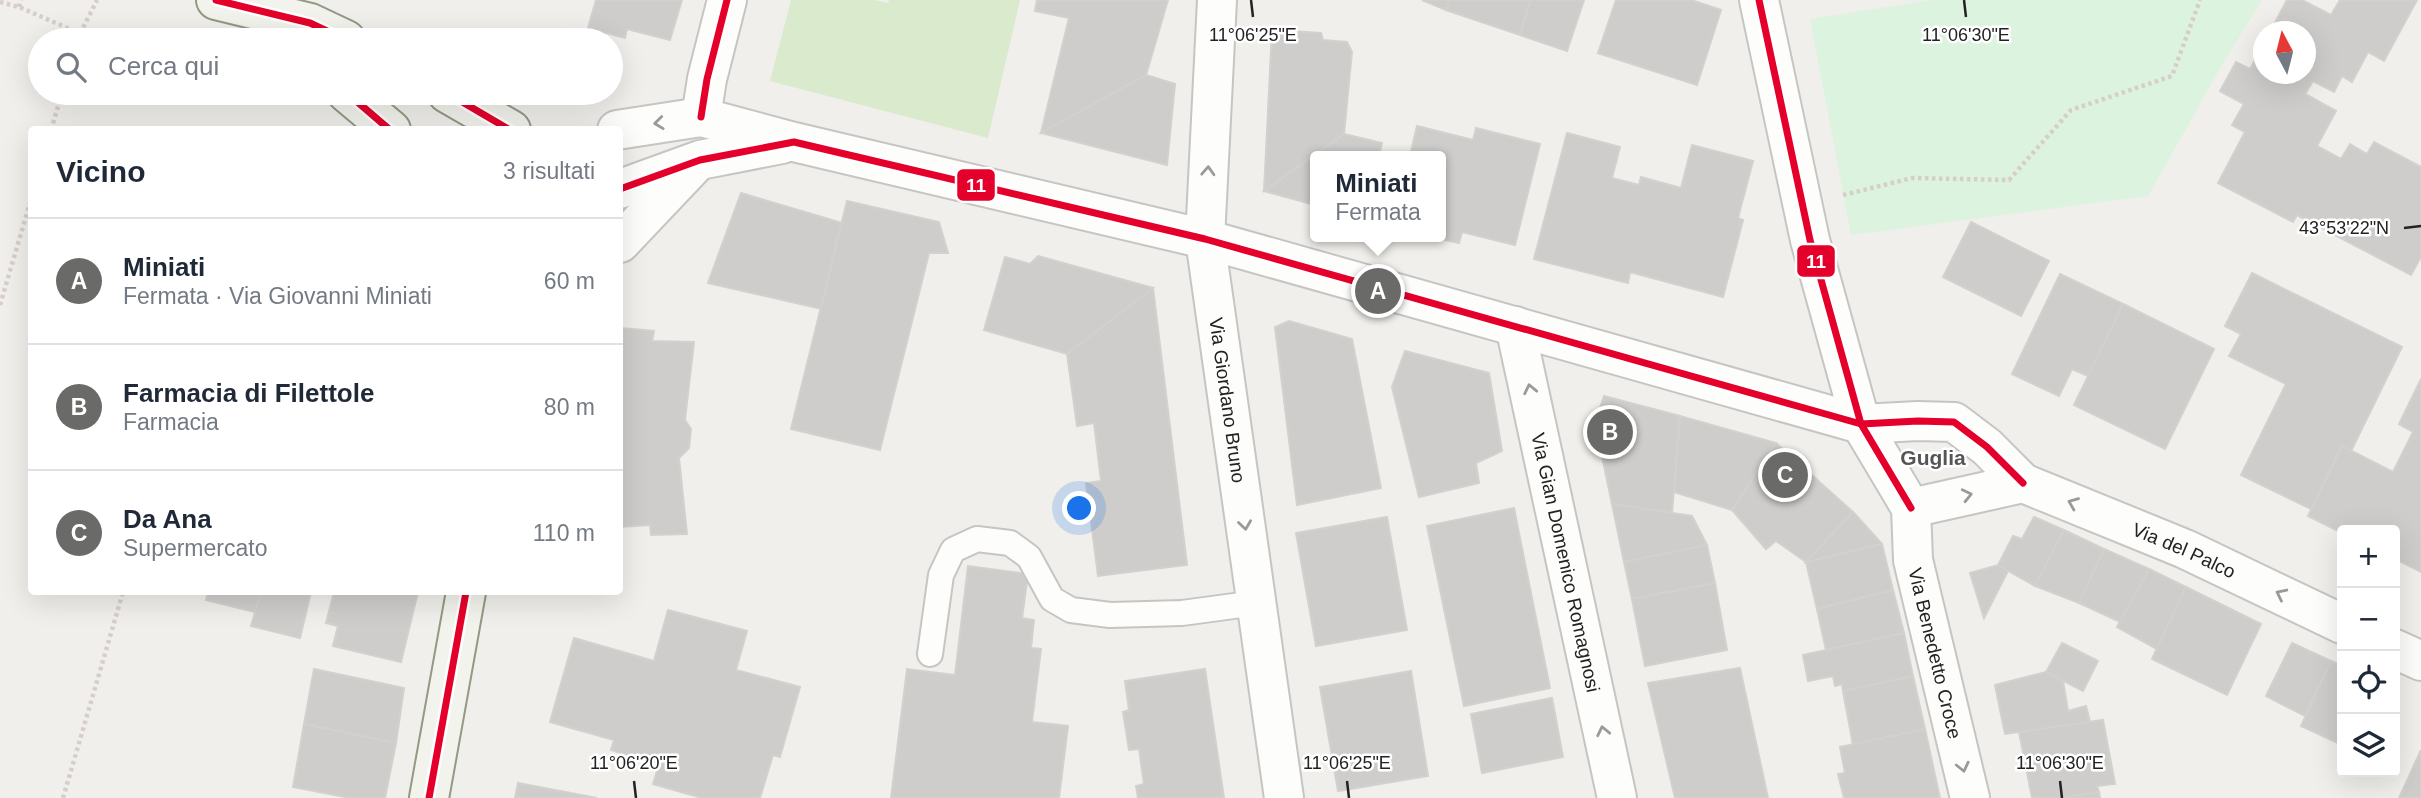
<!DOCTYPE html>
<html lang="it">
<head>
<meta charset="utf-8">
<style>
	body { margin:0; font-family:Helvetica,sans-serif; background:#f6f6f7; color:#1f2937 }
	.controls { position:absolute; right:21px; bottom:21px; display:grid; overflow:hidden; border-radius:7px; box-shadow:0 7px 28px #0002 }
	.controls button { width:63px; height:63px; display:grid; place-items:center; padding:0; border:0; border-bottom:2px solid #e0e1e3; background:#fff; color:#1f2937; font:35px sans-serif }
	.compass { position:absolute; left:2253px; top:21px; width:63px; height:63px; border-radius:50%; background:#fff; box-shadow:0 7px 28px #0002; rotate:353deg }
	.you { position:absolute; left:1080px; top:509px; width:24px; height:24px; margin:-18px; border:5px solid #fff; border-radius:50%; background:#1a73e8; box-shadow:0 0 0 10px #1a73e833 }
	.badge { display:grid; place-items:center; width:46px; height:46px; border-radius:50%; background:#6a6a68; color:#fff; font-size:23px; font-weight:700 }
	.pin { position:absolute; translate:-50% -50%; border:4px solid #fff; box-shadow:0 2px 7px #0006 }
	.popup { position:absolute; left:1310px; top:151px; width:136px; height:91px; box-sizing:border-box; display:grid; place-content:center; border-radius:7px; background:#fff; filter:drop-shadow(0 2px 5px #0005); font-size:23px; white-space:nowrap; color:#747a83 }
	.popup b { font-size:26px; color:#1f2937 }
	.popup::after { content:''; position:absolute; left:50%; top:100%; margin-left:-14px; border:14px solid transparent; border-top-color:#fff }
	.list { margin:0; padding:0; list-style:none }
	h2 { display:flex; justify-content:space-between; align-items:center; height:91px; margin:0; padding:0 28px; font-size:30px }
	h2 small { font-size:23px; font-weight:400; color:#747a83 }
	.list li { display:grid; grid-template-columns:46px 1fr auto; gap:21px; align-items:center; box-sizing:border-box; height:126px; padding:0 28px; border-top:2px solid #e0e1e3 }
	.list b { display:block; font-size:26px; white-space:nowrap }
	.list p { margin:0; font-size:23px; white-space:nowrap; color:#747a83 }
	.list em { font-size:23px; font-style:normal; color:#747a83 }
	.icon { flex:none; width:38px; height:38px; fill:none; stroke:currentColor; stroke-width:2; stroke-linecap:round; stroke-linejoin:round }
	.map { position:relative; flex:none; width:2421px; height:798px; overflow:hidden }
	.search { position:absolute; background:#fff; box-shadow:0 7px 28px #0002; left:28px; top:28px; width:595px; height:77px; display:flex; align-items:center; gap:18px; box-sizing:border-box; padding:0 24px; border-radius:38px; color:#747a83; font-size:26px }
	.panel { position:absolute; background:#fff; box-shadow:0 7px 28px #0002; left:28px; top:126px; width:595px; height:469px; border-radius:7px }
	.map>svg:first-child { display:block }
</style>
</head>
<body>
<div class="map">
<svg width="2421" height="798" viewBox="0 0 2421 798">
	<rect width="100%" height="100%" fill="#f0efeb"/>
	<polygon fill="#d9eacd" points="791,0 874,0 888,3 889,0 1020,0 988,138 770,81"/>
	<polygon fill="#dcf3df" points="1931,0 2262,0 2222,65 2148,196 1851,235 1810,19"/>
	<g fill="#cecdcb" stroke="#d3d1cd" stroke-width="2">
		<polygon points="596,0 682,0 670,40 627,29 625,38 588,28"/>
		<polygon points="1037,0 1168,0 1146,75 1041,133 1069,18 1035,11"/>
		<polygon points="1422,0 1449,0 1446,10"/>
		<polygon points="1449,0 1531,0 1520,35 1446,10"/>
		<polygon points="1531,0 1584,0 1567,51 1520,35"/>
		<polygon points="1616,0 1691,0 1721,10 1697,85 1598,53"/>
		<polygon points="2287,0 2302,0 2331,15 2340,0 2417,0 2384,61 2368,52 2352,82 2342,76 2334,92 2313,81 2305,94 2336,111 2317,146 2341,159 2350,144 2367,154 2374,142 2421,167 2421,257 2411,275 2297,215 2293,222 2218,183 2245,132 2232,125 2244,104 2220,91 2236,62 2250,69 2264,44 2264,74 2306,74 2306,32 2270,32"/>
		<polygon points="1272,30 1321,33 1323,40 1347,42 1352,52 1344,134 1264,191"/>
		<polygon points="1146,75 1175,84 1167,165 1041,133"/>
		<polygon points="1417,126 1473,140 1476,128 1540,144 1515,245 1462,232 1459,243 1433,237 1441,237 1441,156 1410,156"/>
		<polygon points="1567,133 1620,147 1612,178 1639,185 1641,177 1681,188 1692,145 1753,161 1738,218 1743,220 1723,297 1630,272 1628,283 1534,259"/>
		<polygon points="1344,134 1382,143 1379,156 1315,156 1315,205 1264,191"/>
		<polygon points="741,193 842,223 822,309 708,283"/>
		<polygon points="847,201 939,222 948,253 929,253 880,450 791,429"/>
		<polygon points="1971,222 2049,261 2021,316 1943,277"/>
		<polygon points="1038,256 1153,288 1067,354 984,330 1005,257 1030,264"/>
		<polygon points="2252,273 2402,347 2351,451 2342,446 2311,509 2241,475 2286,384 2229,356 2241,334 2225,326"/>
		<polygon points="2060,274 2123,304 2088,376 2072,369 2059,396 2012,374"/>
		<polygon points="1153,288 1187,565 1098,576 1086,483 1101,481 1094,423 1077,426 1067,354"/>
		<polygon points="2123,304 2214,349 2165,449 2074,405"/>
		<polygon points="1289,321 1352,339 1381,488 1297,505 1275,327"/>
		<polygon points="620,328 654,331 652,341 694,342 685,420 691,429 689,448 679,458 687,534 651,535 650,525 620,527"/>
		<polygon points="1405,351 1489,373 1502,451 1476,463 1479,483 1419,497 1392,387"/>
		<polygon points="2421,379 2421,572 2395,559 2395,530 2342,530 2342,533 2308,516 2342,446 2393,472 2413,432 2399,424"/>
		<polygon points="1604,396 1680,416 1672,513 1612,504 1595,423"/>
		<polygon points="1680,416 1776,443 1732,510 1674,492"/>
		<polygon points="1776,443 1853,512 1806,562 1776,541 1766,549 1732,510"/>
		<polygon points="1612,504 1692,516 1707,545 1624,562"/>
		<polygon points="1514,508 1550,688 1464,706 1427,526"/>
		<polygon points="1853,512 1882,544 1806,562"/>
		<polygon points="1387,517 1407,630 1316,646 1296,533"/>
		<polygon points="2034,517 2064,530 2035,586 1998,565 2013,536 2022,539"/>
		<polygon points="2064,530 2104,549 2079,603 2035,586"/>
		<polygon points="1882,544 1893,590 1817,609 1806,562"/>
		<polygon points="1707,545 1715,583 1632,599 1624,562"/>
		<polygon points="2104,549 2149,569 2120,622 2079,603"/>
		<polygon points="1998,565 2008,571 1984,618 1970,573"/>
		<polygon points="968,566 1028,574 1022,618 1034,620 1031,648 1041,649 1032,722 1068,726 1059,798 891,798 907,669 955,675"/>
		<polygon points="2149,569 2186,587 2157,649 2117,627"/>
		<polygon points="1715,583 1727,650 1645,666 1632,599"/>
		<polygon points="2186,587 2261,624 2227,695 2152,659"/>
		<polygon points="1893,590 1904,633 1826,650 1817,609"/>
		<polygon points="208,592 261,592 255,612 206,600"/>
		<polygon points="261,592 311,592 300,638 251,626"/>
		<polygon points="334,592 418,592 401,662 333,646 338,626 326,623"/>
		<polygon points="668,610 747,631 736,670 800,687 780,757 773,755 760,798 702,798 653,784 659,764 611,750 614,740 550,722 574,638 654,661"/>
		<polygon points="1904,633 1913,676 1843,691 1842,684 1835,686 1833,676 1808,681 1803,655"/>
		<polygon points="2062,643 2098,661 2083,691 2046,672"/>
		<polygon points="2292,643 2331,661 2305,716 2266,696"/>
		<polygon points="2331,661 2342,666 2342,745 2301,726"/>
		<polygon points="1740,668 1768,798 1675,798 1648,683"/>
		<polygon points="314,669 404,688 396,743 304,724"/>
		<polygon points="1205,669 1224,798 1138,798 1136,786 1144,784 1139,749 1129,750 1123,712 1129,710 1125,681"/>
		<polygon points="1411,671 1428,776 1338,791 1320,687"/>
		<polygon points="2046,672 2063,681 2068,711 2086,706 2090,722 2005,734 1995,685"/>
		<polygon points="1913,676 1925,729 1853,745 1843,691"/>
		<polygon points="1552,698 1563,757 1482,773 1471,714"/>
		<polygon points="2103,720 2115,784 2097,786 2099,792 2060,798 2032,798 2019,732"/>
		<polygon points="304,724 396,743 385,798 350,798 293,787"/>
		<polygon points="1925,729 1940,798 1844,798 1838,774 1845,773 1840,747"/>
		<polygon points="2421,750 2421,798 2399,798"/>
		<polygon points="518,783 597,798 515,798"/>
		<polygon points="2099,792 2100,798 2060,798"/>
	</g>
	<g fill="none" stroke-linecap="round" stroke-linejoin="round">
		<defs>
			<polyline id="service" points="930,654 941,575 953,550 977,539 1010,543 1029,557 1052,599 1071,610 1110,615 1182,613 1256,603"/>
			<g id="minor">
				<path id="s1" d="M1217 0 1205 239 1284 798"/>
				<path id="s2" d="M1759 0 1810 240 1861 424 1911 508 1913 560 1970 798"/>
				<polyline points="701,117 707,79 727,0"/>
				<path id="s3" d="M617 130 701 117 794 142 1205 239 1861 424 1918 421 1954 422 1987 447 2023 483 2185 549 2342 624"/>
				<polyline points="620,189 700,160 782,144"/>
				<polyline points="620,243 693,166"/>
				<path id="s4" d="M1515 326 1617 798"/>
				<polyline points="1911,508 2023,483"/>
				<polyline points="2395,649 2421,661"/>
			</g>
			<g id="secondary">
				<polyline points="216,0 310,23 346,40"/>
				<polyline points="347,93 391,130"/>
				<polyline points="447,93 511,130"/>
				<polyline points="429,798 466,592"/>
			</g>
		</defs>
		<use href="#service" stroke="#c6c5c3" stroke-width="28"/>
		<use href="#minor" stroke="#c6c5c3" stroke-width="42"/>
		<use href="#secondary" stroke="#949984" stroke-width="42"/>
		<g stroke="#d7cecb" stroke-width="4.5" stroke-dasharray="3.5 3.5" stroke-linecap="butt">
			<polyline points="0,2 19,7 79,33"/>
			<polyline points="19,7 21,0"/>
			<polyline points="77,40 97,0"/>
			<polyline points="51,130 62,93"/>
			<polyline points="1843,195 1912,178 2009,180 2071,110 2172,76 2200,0"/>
			<polyline points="0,305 32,196"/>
			<polyline points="63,798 123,592"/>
		</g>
		<use href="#service" stroke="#fdfdfc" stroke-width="24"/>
		<use href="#minor" stroke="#fdfdfc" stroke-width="38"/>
		<use href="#secondary" stroke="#f3f3ed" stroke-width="38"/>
		<defs>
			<g id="bus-1">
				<polyline points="216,0 310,23 346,40"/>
				<polyline points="1759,0 1810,240 1861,424 1911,508"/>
				<polyline points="347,93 390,130"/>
				<polyline points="447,93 510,130"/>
				<polyline points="701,117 707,79 727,0"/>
				<polyline points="620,189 700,160 794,142 1205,239 1861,424 1918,421 1954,422 1987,447 2023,483"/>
				<polyline points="429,798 466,592"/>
			</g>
		</defs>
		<use href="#bus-1" stroke="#fff" stroke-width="12"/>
		<use href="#bus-1" stroke="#e4002b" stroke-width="7"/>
	</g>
	<defs><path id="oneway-chevron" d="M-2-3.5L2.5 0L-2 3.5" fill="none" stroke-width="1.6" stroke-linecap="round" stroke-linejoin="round" transform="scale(1.75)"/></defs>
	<g stroke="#9a9a9a">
		<use href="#oneway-chevron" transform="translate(659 123) rotate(173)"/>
		<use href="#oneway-chevron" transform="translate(1208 171) rotate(-87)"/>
		<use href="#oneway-chevron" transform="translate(1530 389) rotate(-102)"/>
		<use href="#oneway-chevron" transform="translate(1967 495) rotate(-13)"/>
		<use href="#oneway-chevron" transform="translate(2073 503) rotate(-158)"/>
		<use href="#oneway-chevron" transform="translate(1245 525) rotate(82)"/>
		<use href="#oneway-chevron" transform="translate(2281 594) rotate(-154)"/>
		<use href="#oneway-chevron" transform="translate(1603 731) rotate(-102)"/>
		<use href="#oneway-chevron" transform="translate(1963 767) rotate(77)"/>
	</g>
	<path fill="none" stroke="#222" stroke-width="2.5" d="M1251 0 1253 17M1964 0 1966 17M2404 228 2421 226M634 781 636 798M1347 781 1349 798M2060 781 2062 798"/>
	<g text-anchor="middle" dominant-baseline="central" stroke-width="5" stroke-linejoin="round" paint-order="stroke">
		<g font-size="19" fill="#222" stroke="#fff">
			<text stroke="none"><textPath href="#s1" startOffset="402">Via Giordano Bruno</textPath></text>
			<text stroke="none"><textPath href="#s3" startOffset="1645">Via del Palco</textPath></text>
			<text stroke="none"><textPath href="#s4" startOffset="242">Via Gian Domenico Romagnosi</textPath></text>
			<text stroke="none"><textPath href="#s2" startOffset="682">Via Benedetto Croce</textPath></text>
		</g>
		<g font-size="21" font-weight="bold" fill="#555" stroke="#fff">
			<text x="1933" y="457">Guglia</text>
		</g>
	</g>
	<g font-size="18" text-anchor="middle" fill="#222" stroke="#fff" stroke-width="5" stroke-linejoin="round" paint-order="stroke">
		<text x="1253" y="41">11°06'25"E</text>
		<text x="1966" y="41">11°06'30"E</text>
		<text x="2344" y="234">43°53'22"N</text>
		<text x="634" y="769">11°06'20"E</text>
		<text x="1347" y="769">11°06'25"E</text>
		<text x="2060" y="769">11°06'30"E</text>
	</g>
	<g stroke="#fff" stroke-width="2.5">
		<rect x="956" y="168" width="40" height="34" rx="7" fill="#e4002b"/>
		<rect x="1796" y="244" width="40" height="34" rx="7" fill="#e4002b"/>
	</g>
	<g font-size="19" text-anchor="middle" font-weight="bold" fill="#fff">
		<text x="976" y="192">11</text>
		<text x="1816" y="268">11</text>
	</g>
</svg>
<div class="controls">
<button>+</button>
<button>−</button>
<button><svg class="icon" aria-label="locate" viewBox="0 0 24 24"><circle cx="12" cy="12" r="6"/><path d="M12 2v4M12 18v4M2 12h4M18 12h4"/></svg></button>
<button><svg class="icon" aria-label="layers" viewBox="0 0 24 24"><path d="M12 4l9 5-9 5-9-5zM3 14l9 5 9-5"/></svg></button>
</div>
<svg class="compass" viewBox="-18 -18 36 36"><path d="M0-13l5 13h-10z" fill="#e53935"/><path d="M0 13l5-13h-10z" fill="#747a83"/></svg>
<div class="you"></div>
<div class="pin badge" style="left:1378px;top:291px">A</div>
<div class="popup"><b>Miniati</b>Fermata</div>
<div class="pin badge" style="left:1610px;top:432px">B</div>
<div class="pin badge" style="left:1785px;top:475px">C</div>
<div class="search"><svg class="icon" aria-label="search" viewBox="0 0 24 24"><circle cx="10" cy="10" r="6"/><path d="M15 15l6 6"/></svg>Cerca qui</div>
<section class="panel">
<h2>Vicino<small>3 risultati</small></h2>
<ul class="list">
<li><span class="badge">A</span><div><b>Miniati</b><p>Fermata · Via Giovanni Miniati</p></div><em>60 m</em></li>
<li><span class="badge">B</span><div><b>Farmacia di Filettole</b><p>Farmacia</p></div><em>80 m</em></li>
<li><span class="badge">C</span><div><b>Da Ana</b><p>Supermercato</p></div><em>110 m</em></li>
</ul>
</section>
</div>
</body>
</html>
